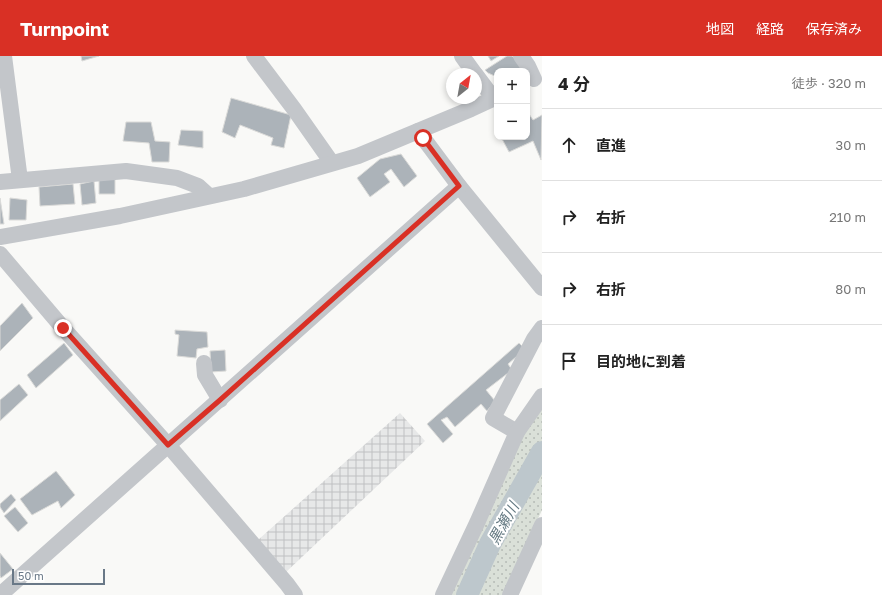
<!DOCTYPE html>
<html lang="ja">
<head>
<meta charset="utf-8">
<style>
	body { margin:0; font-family:"Golos Text","Noto Sans JP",sans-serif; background:#f6f6f6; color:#222 }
	.controls { position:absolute; right:12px; top:12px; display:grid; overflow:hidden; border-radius:8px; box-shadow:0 2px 6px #0003 }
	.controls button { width:36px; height:36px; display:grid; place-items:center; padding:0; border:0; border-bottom:1px solid #e0e0e0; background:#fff; color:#222; font:20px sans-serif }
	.compass { position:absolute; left:446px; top:12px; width:36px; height:36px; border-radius:50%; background:#fff; box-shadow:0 2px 6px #0003; rotate:31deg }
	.scale { position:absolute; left:12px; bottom:10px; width:93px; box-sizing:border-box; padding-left:4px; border:2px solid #697887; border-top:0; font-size:11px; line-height:14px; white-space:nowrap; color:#697887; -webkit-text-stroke:3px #fff; paint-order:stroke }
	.stop { position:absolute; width:12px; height:12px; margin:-9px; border:3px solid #d93025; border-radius:50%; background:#fff }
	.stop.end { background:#d93025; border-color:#fff; box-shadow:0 1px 4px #0008 }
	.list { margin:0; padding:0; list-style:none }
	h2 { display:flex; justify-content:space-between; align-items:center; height:52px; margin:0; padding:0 16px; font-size:17px }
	h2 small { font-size:13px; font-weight:400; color:#767676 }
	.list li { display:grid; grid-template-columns:26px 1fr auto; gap:12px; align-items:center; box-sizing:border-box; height:72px; padding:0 16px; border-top:1px solid #e0e0e0 }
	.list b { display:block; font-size:15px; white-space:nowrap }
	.list em { font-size:13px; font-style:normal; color:#767676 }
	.icon { flex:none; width:22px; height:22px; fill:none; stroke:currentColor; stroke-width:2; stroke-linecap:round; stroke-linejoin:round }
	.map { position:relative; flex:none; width:542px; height:539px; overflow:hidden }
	header { display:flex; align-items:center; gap:24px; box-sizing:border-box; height:56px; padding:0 20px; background:#d93025; color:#fff }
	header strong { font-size:19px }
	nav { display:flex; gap:22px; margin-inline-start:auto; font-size:14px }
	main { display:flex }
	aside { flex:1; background:#fff }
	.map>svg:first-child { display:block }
</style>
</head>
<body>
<header>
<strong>Turnpoint</strong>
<nav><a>地図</a><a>経路</a><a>保存済み</a></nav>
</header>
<main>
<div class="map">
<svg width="542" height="539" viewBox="0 0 542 539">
	<defs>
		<pattern id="industrial-grid" width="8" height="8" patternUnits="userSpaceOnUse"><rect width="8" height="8" fill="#e7e8e8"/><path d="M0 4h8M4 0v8" fill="none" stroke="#bfc1c2"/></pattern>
		<pattern id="grass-dots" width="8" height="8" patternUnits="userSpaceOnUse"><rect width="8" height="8" fill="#dae0d8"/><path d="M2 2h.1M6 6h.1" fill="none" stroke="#b5bab5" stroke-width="1.8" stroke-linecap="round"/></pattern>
	</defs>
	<rect width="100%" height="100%" fill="#f9f9f7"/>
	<polygon fill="url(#industrial-grid)" points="400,357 425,385 285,517 258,484"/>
	<polygon fill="url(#grass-dots)" points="542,346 542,454 503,539 449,539 519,381"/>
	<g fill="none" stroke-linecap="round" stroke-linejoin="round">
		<polyline stroke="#bdc7cc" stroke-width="22" points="467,539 490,488 542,396"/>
	</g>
	<g fill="#acb3b9" stroke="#dbdbd9">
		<polygon points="81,0 99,0 82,5"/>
		<polygon points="488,0 499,0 491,5"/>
		<polygon points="507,0 512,0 523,11 517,15 497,15 497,21 488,17 485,14"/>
		<polygon points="231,42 291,59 284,92 271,89 273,82 240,69 235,82 222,76"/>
		<polygon points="529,58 533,64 542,59 541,104 533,85 509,96 501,81 527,81 527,59"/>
		<polygon points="126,66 151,66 155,85 170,86 169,106 152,106 149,87 123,85"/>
		<polygon points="181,74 203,75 203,92 178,89"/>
		<polygon points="401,98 417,120 404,131 391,113 384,118 390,126 370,141 357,122 380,103"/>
		<polygon points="115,122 115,138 99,138 99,124"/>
		<polygon points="94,125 96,147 82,149 80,128"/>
		<polygon points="73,128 75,148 40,150 39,131"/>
		<polygon points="0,142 4,168 0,168"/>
		<polygon points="10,142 27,144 26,164 9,164"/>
		<polygon points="22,247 33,262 0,295 0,270"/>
		<polygon points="175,274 207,276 208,291 197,293 196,302 177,300 179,279 175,278"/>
		<polygon points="64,287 73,299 36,332 27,319"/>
		<polygon points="519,287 525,293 508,308 512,314 486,334 495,345 487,355 481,348 455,371 447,361 441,364 453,378 443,387 427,368"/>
		<polygon points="225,294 226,315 211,316 210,295"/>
		<polygon points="19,328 28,339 0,365 0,344"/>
		<polygon points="56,415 75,439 61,452 58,445 32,459 20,443"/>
		<polygon points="11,438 16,444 4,457 0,451 0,448"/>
		<polygon points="15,451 28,467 18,476 4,460"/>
		<polygon points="0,497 13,513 1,522 0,520"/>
	</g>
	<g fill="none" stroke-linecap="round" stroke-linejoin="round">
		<g stroke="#c3c6ca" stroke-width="16">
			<polyline points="4,0 20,124"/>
			<polyline points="254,0 294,53 332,107"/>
			<polyline points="462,0 475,18"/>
			<polyline points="521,0 528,10 534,23"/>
			<polyline points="476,19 494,43"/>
			<polyline points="418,75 459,130 542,232"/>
			<polyline points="0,126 126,115 177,122 198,130 209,140"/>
			<polyline points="0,181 120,160 244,133 358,100 471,53 497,41"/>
			<polyline points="0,198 63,272 168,389 287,528 295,539"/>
			<polyline points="204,307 205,319 220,344"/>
			<polyline points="517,376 493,362 534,283 542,272"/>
			<polyline points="0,539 459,130"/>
			<polyline points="443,539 477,467 517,376 542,340"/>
			<polyline points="510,539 542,469"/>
		</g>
	</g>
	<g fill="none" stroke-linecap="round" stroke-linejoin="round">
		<polyline stroke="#d93025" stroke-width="5" points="63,272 168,389 220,344 459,130 423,82"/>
	</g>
	<g text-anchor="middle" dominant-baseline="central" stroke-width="4" stroke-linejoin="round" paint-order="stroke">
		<g font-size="15" font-style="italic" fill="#647982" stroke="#fff">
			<text transform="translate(503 467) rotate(-61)">黒瀬川</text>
		</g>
	</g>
</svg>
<div class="controls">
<button>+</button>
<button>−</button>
</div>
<svg class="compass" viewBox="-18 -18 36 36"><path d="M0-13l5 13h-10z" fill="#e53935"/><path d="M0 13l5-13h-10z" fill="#767676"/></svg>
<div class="scale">50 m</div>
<div class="stop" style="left:423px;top:82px"></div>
<div class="stop end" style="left:63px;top:272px"></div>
</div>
<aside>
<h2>4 分<small>徒歩 · 320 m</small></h2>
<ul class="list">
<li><svg class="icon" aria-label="ahead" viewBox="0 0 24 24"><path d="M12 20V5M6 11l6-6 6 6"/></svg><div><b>直進</b></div><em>30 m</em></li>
<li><svg class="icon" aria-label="right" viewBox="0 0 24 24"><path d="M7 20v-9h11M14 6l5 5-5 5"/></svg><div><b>右折</b></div><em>210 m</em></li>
<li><svg class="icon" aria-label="right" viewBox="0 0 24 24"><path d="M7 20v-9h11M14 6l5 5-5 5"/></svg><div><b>右折</b></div><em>80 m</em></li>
<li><svg class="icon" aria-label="arrive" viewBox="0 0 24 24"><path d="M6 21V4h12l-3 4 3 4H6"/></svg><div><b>目的地に到着</b></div></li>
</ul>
</aside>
</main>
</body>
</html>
